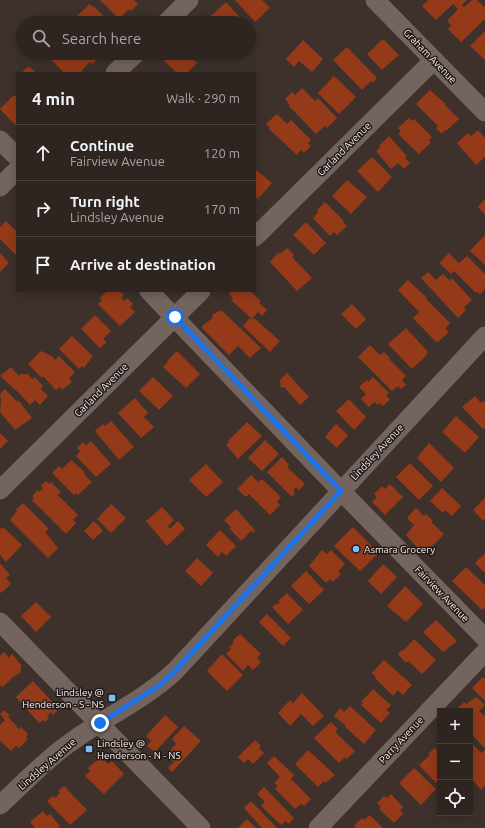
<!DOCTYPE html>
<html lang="en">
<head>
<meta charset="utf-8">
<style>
	body { margin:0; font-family:Ubuntu,sans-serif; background:#3a312e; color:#f1f3f6 }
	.controls { position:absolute; right:12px; bottom:12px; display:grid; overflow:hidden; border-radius:0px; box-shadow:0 2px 10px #0003 }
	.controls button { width:36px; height:36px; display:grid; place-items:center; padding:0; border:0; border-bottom:1px solid #49423f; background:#2e2521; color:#f1f3f6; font:20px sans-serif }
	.stop { position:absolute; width:12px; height:12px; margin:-9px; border:3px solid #1a73e8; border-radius:50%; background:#fff }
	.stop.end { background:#1a73e8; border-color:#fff; box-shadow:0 1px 4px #0008 }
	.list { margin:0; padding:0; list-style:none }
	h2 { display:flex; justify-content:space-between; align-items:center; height:52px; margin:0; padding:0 16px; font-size:17px }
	h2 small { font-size:13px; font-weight:400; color:#a7a5a5 }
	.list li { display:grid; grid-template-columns:26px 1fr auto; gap:12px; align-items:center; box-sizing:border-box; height:56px; padding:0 16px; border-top:1px solid #49423f }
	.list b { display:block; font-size:15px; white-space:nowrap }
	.list p { margin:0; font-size:13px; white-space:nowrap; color:#a7a5a5 }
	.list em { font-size:13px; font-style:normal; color:#a7a5a5 }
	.icon { flex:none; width:22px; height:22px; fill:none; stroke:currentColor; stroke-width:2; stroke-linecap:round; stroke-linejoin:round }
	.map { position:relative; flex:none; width:485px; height:828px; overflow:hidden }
	.search { position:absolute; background:#2e2521; box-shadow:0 2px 10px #0003; left:16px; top:16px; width:240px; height:44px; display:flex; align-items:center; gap:10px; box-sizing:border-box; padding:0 14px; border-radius:22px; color:#a7a5a5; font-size:15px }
	.panel { position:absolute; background:#2e2521; box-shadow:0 2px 10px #0003; left:16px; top:72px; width:240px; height:220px; border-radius:0px }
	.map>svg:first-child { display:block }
</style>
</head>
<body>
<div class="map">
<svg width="485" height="828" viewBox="0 0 485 828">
	<rect width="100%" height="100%" fill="#3e312c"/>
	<g fill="#943a19">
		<polygon points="100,0 134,0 138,4 131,11 129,9 119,19"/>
		<polygon points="235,0 262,0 270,8 255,22"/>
		<polygon points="428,0 467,0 462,5 464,7 472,0 477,0 484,7 485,5 485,19 461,42 448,29 451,25 447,21 458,9 453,4 436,20 422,6"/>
		<polygon points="226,2 245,23 218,23 211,16"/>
		<polygon points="90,4 92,7 93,6 111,23 81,23 78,20 80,18 77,16"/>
		<polygon points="485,31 485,60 470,46"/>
		<polygon points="383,39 399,55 382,70 367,54"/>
		<polygon points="303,40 323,59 312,72 299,61 294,67 286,59"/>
		<polygon points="347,47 377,78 373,83 371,81 362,90 333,60"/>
		<polygon points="45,53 99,53 97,55 99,57 92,64 90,62 82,70 83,73 64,73"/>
		<polygon points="172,53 185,53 197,63 187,73 177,73 164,61"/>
		<polygon points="29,66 36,73 21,73"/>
		<polygon points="334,76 356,97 339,114 318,93"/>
		<polygon points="302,88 315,101 318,98 337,118 327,128 325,126 316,134 289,106 290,105 285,99 292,92 295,95"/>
		<polygon points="430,90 446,104 445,105 459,119 446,131 445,130 442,134 436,128 438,126 416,104"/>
		<polygon points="14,95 17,97 17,127 0,109"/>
		<polygon points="277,114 287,124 291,120 311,140 308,143 311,146 304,153 301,150 297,155 269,129 270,128 266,124"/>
		<polygon points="409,118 412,121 414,119 432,137 429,140 431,142 419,154 398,134 401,131 398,128"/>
		<polygon points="478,130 485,138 485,157 476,165 457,143 468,133 471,136"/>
		<polygon points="389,136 407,156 405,158 410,163 404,169 398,163 391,169 376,151 380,148 379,146"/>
		<polygon points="372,157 392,177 378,192 357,171"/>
		<polygon points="255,169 272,183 258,199 255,196"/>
		<polygon points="347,180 367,197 351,214 332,196"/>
		<polygon points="485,199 485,215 478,207"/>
		<polygon points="325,202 344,221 343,222 347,226 337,235 334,232 330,236 313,218 318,212 317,210"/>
		<polygon points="6,221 17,232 17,256 0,239 0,227"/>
		<polygon points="306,222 326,243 314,255 293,235"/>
		<polygon points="485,235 485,265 470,251"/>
		<polygon points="287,248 294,255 292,257 312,278 297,291 270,262 278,253 280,254"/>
		<polygon points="0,253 9,263 0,272"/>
		<polygon points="449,253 459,263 467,256 485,274 485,289 480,294 477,292 476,293 454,271 451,274 439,263"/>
		<polygon points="428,272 436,280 443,274 450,281 452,278 472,300 464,307 466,310 458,318 421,278"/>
		<polygon points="408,280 427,298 426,299 450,323 445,329 449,332 438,342 436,341 436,342 413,318 419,312 398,290"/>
		<polygon points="107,291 119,291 124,295 121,298 124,301 127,298 133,304 130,307 135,312 120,326 98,304 102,300 100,298"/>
		<polygon points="232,291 250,291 261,301 259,303 267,310 262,316 258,312 252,319 231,300 233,298 229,294"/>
		<polygon points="352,304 366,319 356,329 341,314"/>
		<polygon points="221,310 261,348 250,358 238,346 229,355 202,328 203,325 213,318 212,315"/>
		<polygon points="95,315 111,331 103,339 107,342 100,348 81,329"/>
		<polygon points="250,318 252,320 254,318 280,341 270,352 243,326"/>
		<polygon points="406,328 428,352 426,354 427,355 412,369 388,344"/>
		<polygon points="72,336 93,356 84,368 82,366 79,369 59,349"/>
		<polygon points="370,345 380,355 384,352 390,358 389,359 406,376 402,380 406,385 401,389 398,386 392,391 358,357"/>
		<polygon points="41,351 52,356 55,360 59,356 75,372 69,378 72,382 62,390 60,387 56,390 43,376 42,378 28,364"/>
		<polygon points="177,351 200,374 186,388 163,367 168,362 167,361"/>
		<polygon points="11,367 19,376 21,374 28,374 32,379 35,377 43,386 41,389 48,396 40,405 35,400 30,405 20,394 0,376"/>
		<polygon points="287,373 309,397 300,405 284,387 282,388 280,386 281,384 279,381"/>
		<polygon points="153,377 173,396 159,410 139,391"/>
		<polygon points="373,377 389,393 386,396 390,399 383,406 380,403 378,405 374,402 369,407 361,399 366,394 359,387 367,380 368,382"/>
		<polygon points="5,389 17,402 18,400 32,418 15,430 0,412 1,401 0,394"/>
		<polygon points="475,396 481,403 483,401 485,403 485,427 483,429 462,407"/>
		<polygon points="135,398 148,413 144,417 154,427 141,438 118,413"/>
		<polygon points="349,399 366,417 354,430 336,411"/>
		<polygon points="456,416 479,437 465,453 442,432"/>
		<polygon points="111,421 134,447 119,460 95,431 103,424 105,426"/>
		<polygon points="247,422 262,436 238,459 226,445 229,442 228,441"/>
		<polygon points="336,424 348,435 337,448 325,437"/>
		<polygon points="0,433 8,441 0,449"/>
		<polygon points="265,440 279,454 262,471 248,458"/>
		<polygon points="91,441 111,464 96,477 76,456 80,451 77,448 83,442 86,445"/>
		<polygon points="429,443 454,468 441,482 417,458"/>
		<polygon points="282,457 289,465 287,467 305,484 299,490 296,487 293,491 295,493 292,497 267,472"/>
		<polygon points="71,460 85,472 84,474 92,482 78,495 76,493 74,495 52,473 59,466 62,469"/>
		<polygon points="410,463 433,486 419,500 396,477"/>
		<polygon points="206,464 223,482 206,497 189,480"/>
		<polygon points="251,475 258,482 262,479 281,497 277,502 280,505 270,515 249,494 246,497 237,489"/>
		<polygon points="46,481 49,484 51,482 61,492 58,495 78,515 73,520 76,523 66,534 32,500 34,498 32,496 38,490 39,492 43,488 41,486"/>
		<polygon points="390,484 403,497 385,515 372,502 377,497 374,494 382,486 385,489"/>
		<polygon points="442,488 461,506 452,516 445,510 443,513 430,501"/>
		<polygon points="485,498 485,519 483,521 473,510"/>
		<polygon points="23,503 49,529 45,532 58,548 48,558 10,520 17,511 16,509"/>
		<polygon points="111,504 126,518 111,533 97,519"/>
		<polygon points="162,507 174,520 168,526 170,529 178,521 185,529 167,546 146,521"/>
		<polygon points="416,508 424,516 426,514 433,521 431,522 444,534 424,555 406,535 414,525 407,518"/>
		<polygon points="236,509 255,530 253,533 251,531 241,541 229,528 231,527 224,520"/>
		<polygon points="94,521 103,531 93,540 84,531"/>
		<polygon points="0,527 1,529 3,527 22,545 6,562 0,555"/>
		<polygon points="353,527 379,553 360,571 334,546"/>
		<polygon points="220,530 236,546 226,556 222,552 218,557 206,545"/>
		<polygon points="322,550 327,554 331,550 345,564 338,571 341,574 333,582 330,579 326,583 309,566"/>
		<polygon points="485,553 485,573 475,563"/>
		<polygon points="197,558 213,573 201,586 185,571"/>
		<polygon points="0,563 10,575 6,578 11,584 1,593 0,592"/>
		<polygon points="383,564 397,577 381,594 368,581"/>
		<polygon points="466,567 485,585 485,607 482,610 452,581"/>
		<polygon points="306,571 324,590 309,604 291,586"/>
		<polygon points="405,586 423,604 406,622 387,606"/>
		<polygon points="287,593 303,610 288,624 272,607 277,603 278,604 280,602 278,601"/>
		<polygon points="36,602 51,617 36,632 21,616"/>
		<polygon points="267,614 291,638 283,646 259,622"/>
		<polygon points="436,620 457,641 443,652 423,632"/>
		<polygon points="240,634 261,654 257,658 261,662 253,670 248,665 243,671 226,654 231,649 229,648 234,642 233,640"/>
		<polygon points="414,639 436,660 422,674 408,661 406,663 398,654 402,650 403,651"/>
		<polygon points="4,652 9,658 12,654 22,666 20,669 21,670 20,673 14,676 3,687 0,685 0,656"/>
		<polygon points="222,654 243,675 227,691 207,671"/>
		<polygon points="384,660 412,685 403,695 398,690 393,696 375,678 376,677 372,673"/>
		<polygon points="483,677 485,679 485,701 472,688"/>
		<polygon points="33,681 57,707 55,709 57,711 53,715 51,712 47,716 49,718 45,722 43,720 39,723 16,697"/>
		<polygon points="373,689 391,705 386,710 390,713 381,723 361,705 363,703 361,702"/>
		<polygon points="302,693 324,716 313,726 301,714 290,726 278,713 290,700 293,703"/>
		<polygon points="476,697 485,705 479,711 485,716 485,748 470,733 470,711 456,710 464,702 466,704"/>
		<polygon points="350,706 376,730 364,744 345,727 346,726 334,716 340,708 344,712"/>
		<polygon points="4,710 10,716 8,717 17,726 16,727 19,729 21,727 28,734 26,737 28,739 19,748 16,746 11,751 0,741 0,725 5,720 0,714"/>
		<polygon points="165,715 178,727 155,752 147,746 151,741 146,736"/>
		<polygon points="331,722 338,729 335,732 355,751 347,759 345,757 339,763 314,738"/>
		<polygon points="184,726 201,741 172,772 168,768 174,762 170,759 173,755 169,752 176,744 172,739"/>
		<polygon points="255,740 261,746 259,748 264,753 253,764 248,759 244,763 238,757"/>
		<polygon points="470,741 481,753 485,750 485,786 481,790 470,777"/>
		<polygon points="434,748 438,751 440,749 440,782 438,785 419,765 430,755 428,754"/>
		<polygon points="308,750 335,775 325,783 324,781 318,787 295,764"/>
		<polygon points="274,756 294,775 291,779 311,799 304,806 301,804 295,809 275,789 278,786 274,783 280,777 267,763"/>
		<polygon points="101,757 108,764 112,761 124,774 104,794 85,776 90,771 88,768"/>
		<polygon points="414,768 436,789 421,805 399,783"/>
		<polygon points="64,786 87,810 70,825 47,801 53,796 55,798 60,793 58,791"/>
		<polygon points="264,787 294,818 289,824 286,821 281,825 261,806 265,802 257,794"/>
		<polygon points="391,794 403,807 400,810 403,814 394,823 379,809 381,807 377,803 384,796 387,798"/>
		<polygon points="251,801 277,828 262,828 244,808"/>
		<polygon points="43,811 47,816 50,814 60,826 58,828 35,828 30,822"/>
		<polygon points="370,815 383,828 357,828 354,826 362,818 364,820"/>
		<polygon points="247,819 256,828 238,828"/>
	</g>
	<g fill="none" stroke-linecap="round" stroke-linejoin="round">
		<g stroke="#73645f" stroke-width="19">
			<polyline points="375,0 485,112"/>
			<polyline points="166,23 189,0"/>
			<polyline points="115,73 136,53"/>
			<polyline points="0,140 17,157"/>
			<polyline points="0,187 17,170"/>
			<polyline points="255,237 434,60"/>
			<polyline points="149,291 341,491 485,638"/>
			<polyline points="0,490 201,291"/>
			<polyline points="0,622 201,828"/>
			<path d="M0 805C23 784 45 760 71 742 105 717 144 700 175 671L485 336"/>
			<polyline points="318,828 485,652"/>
		</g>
	</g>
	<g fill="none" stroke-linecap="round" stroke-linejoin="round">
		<polyline stroke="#1a73e8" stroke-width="5" points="100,723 160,685 175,671 341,491 175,317"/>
	</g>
	<g fill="#7abff8" stroke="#211a18" stroke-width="1.5">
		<circle cx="356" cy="549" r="4"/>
		<rect x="108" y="694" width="8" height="8" rx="2"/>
		<rect x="85" y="745" width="8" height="8" rx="2"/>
	</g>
	<g text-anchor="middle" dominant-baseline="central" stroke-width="3" stroke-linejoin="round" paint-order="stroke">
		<g font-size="10" fill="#f8efec" stroke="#211a18">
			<text transform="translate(430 56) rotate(46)">Graham Avenue</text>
			<text transform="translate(344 149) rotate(-45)">Garland Avenue</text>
			<text transform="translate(101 390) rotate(-45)">Garland Avenue</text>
			<text transform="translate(377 452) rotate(-47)">Lindsley Avenue</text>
			<text transform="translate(442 594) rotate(46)">Fairview Avenue</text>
			<text transform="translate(401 740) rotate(-47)">Parry Avenue</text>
			<text transform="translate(47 764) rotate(-41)">Lindsley Avenue</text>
		</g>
		<g font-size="10" fill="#f8efec" stroke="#211a18" text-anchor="start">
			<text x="364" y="549">Asmara Grocery</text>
			<text x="104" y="692" text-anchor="end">Lindsley @<tspan x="104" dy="12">Henderson - S - NS</tspan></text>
			<text x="97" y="743">Lindsley @<tspan x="97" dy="12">Henderson - N - NS</tspan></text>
		</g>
	</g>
</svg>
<div class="controls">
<button>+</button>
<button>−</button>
<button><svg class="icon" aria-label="locate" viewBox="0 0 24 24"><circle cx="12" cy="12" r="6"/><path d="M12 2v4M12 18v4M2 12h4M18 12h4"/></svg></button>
</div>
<div class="stop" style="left:175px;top:317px"></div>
<div class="stop end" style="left:100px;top:723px"></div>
<div class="search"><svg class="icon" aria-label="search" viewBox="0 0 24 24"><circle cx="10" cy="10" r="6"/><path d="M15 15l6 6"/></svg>Search here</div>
<section class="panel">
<h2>4 min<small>Walk · 290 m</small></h2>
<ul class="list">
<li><svg class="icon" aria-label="ahead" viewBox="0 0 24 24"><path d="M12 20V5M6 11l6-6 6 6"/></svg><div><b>Continue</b><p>Fairview Avenue</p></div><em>120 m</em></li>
<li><svg class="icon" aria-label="right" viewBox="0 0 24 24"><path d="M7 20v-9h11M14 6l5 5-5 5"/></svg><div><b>Turn right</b><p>Lindsley Avenue</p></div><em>170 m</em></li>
<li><svg class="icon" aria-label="arrive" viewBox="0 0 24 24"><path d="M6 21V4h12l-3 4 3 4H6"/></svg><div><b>Arrive at destination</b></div></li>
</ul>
</section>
</div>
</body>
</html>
